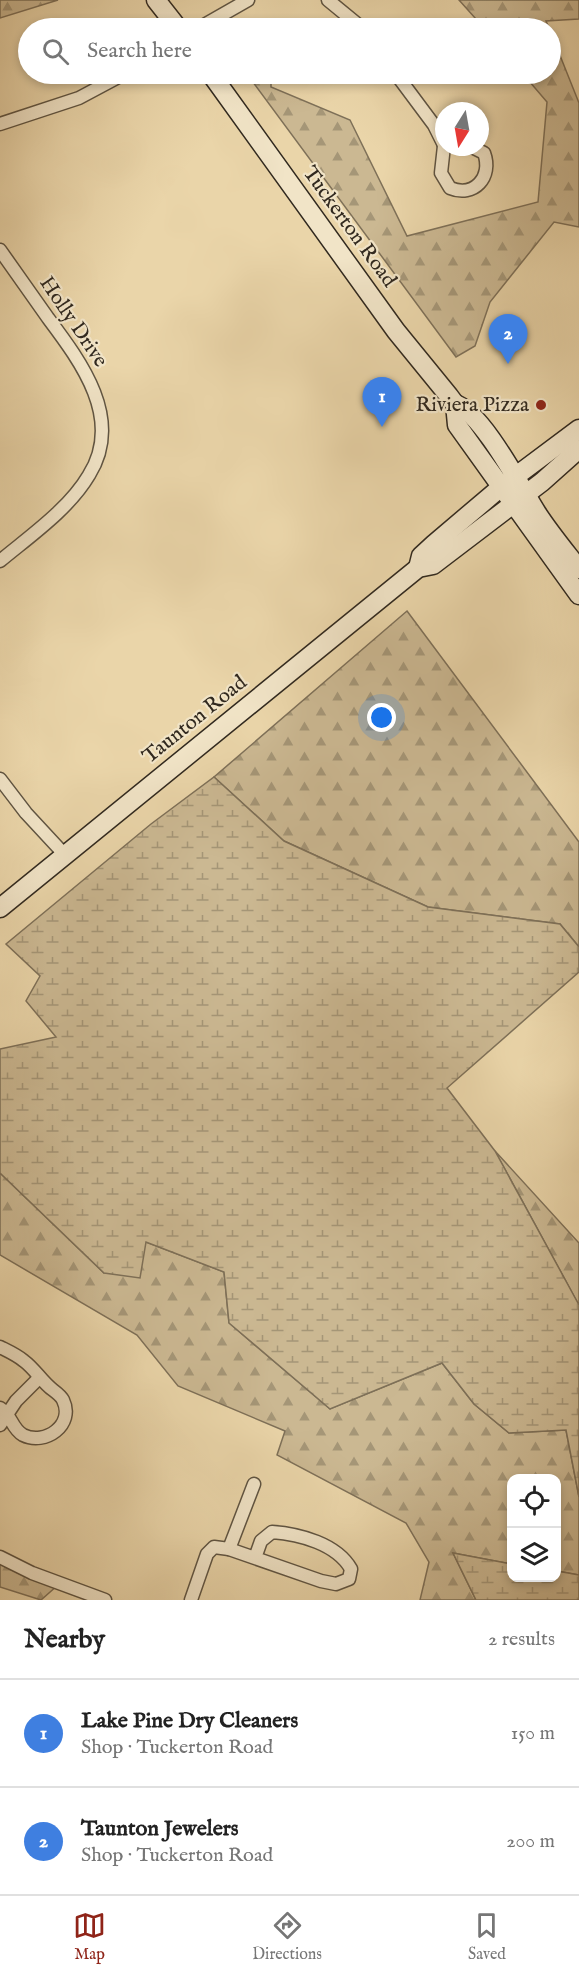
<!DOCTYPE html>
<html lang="en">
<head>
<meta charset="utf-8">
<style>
	body { margin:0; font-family:"IM FELL English",serif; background:#f2f2f2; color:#222 }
	.controls { position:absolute; right:18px; bottom:18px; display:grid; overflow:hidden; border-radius:12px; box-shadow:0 3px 9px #0003 }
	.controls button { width:54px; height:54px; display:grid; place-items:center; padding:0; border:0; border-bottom:2px solid #e0e0e0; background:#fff; color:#222; font:30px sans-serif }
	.compass { position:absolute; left:435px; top:102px; width:54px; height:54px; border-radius:50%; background:#fff; box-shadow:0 3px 9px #0003; rotate:191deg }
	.you { position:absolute; left:382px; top:718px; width:21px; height:21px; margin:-15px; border:4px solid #fff; border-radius:50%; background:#1a73e8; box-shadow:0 0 0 9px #1a73e833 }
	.badge { display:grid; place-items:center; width:39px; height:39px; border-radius:50%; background:#8f2418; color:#fff; font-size:20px; font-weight:700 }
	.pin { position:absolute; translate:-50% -50px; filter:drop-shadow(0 2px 3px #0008) }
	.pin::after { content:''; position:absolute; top:32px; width:21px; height:18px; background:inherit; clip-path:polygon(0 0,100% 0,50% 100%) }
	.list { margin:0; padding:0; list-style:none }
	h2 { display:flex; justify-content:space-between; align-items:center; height:78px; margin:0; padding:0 24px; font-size:26px }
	h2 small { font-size:20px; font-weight:400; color:#767676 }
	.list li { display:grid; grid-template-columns:39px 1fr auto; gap:18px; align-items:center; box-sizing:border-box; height:108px; padding:0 24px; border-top:2px solid #e0e0e0 }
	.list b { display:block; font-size:22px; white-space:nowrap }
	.list p { margin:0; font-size:20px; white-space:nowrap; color:#767676 }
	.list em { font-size:20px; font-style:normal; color:#767676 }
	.icon { flex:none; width:33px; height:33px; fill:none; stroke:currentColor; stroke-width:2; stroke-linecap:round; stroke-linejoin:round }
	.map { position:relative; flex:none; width:579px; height:1600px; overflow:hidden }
	.search { position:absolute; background:#fff; box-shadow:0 3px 9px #0003; left:18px; right:18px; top:18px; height:66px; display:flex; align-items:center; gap:15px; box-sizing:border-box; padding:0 21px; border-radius:33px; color:#767676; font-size:22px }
	.sheet { height:294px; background:#fff }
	nav { display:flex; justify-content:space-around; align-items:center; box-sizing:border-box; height:84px; border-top:2px solid #e0e0e0; background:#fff; font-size:16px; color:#767676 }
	nav a { display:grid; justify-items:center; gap:3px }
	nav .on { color:#8f2418 }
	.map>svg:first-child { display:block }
</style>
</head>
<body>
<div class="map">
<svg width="579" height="1600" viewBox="0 0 579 1600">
	<defs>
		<pattern id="forest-firs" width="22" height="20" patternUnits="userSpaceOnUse" patternTransform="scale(1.5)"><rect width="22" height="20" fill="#cbb892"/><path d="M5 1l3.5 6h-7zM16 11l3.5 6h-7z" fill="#a59677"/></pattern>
		<pattern id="wetland-marsh" width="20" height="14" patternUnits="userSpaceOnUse" patternTransform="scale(1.5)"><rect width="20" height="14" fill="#cbb892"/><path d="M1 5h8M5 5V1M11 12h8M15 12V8" fill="none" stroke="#a59677"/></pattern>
	</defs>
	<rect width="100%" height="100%" fill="#ead5a9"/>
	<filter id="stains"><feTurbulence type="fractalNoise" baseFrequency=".00333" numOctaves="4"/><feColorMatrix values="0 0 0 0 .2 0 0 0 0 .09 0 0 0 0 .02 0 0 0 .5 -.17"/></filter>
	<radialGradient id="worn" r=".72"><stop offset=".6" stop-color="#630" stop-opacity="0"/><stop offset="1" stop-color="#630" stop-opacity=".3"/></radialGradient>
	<g fill="url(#forest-firs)" stroke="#7e7058" stroke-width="1.5">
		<polygon points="0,0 58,0 0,18"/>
		<polygon points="459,0 579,0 579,19 546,21 549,28 484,28"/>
		<polygon points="551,33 579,103 579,227 554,222 490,302 475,346 456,357 247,74 271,74 271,87 350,120 407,236 538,202 547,102 523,74 550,74"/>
		<polygon points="407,611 579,842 579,947 560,924 428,907 284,841 214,777"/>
		<polygon points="495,1151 579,1243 579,1305 575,1298"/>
		<polygon points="0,1173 104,1273 146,1242 224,1272 229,1323 330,1409 442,1363 474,1404 509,1433 566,1430 579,1497 579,1575 557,1571 556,1478 512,1478 511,1564 453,1553 476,1600 420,1600 429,1562 406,1523 277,1455 285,1431 178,1386 137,1335 0,1255"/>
		<polygon points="0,1556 58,1585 41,1600 0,1587"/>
	</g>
	<g fill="url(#wetland-marsh)" stroke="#7e7058" stroke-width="1.5">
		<polygon points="214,777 284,841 428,907 560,924 579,947 579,972 447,1088 495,1151 579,1305 579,1497 566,1430 509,1433 474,1404 442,1363 330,1409 229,1323 224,1272 146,1242 140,1278 104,1273 0,1173 0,1049 56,1037 26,1001 40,976 6,944 151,824"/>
		<polygon points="453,1553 511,1564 512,1578 556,1578 557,1571 579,1575 579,1600 476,1600"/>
	</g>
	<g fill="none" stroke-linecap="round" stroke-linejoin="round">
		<defs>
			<g id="street">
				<polyline points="328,0 362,28"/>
				<polyline points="199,28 248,0"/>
				<polyline points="396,74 434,125 444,145"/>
				<polyline points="0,124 79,98 124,74"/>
				<path d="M444 146 441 173 450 188C474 198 493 177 484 153L472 147"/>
				<path d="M0 250C16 273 32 295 48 318 81 362 124 419 89 475 69 509 30 536 0 561"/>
				<polyline points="0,779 26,813 64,854"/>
				<path d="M0 1347C8 1351 17 1355 24 1361 35 1369 42 1382 53 1390 57 1393 61 1396 63 1400 75 1425 45 1446 23 1435 11 1428 12 1415 0 1408"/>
				<polyline points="0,1425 16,1401 39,1378"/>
				<polyline points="229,1549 254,1484"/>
				<polyline points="0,1557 32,1573 105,1600"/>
				<path d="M191 1600 207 1554 214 1547 229 1549 321 1581 336 1584 349 1579 351 1569C337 1544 300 1534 272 1532L261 1541 255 1558"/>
			</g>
			<g id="secondary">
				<polyline points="156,0 178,28"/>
				<polyline points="211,74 396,331 449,396 455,404 457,425 579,595"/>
				<path d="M455 404C482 412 521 488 537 513 550 533 565 551 579 569"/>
				<polyline points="418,568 421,556 434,544 500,488 579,429"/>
				<polyline points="0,908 418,568 433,565 542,482 579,449"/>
			</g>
		</defs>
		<use href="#street" stroke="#5f5442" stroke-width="15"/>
		<use href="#secondary" stroke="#31291f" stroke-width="21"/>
		<use href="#street" stroke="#f1e4c7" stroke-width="12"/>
		<use href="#secondary" stroke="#f1e4c7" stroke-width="18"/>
	</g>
	<circle fill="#8f2418" stroke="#f1e4c7" stroke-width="2" cx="541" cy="405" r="6"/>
	<g text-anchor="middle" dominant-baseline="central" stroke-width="4.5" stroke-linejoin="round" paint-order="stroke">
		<g font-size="21" fill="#31291f" stroke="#f1e4c7">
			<text transform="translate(349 227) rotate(54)">Tuckerton Road</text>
			<text transform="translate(73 322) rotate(56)">Holly Drive</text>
			<text transform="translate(195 720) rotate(-39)">Taunton Road</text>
		</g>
		<g font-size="21" fill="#31291f" stroke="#f1e4c7" text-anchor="end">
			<text x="529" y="405">Riviera Pizza</text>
		</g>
	</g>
	<rect width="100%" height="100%" filter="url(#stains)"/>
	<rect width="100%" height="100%" fill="url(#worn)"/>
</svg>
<div class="controls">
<button><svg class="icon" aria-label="locate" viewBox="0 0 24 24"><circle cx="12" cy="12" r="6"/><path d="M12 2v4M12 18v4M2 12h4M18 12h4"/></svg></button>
<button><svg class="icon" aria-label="layers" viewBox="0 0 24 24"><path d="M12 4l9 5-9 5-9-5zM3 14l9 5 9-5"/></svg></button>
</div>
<svg class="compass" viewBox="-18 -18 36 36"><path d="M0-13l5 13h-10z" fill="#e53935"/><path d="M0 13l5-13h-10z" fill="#767676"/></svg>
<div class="you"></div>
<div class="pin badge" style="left:382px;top:427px;background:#3f7fe0">1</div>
<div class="pin badge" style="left:508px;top:364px;background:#3f7fe0">2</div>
<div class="search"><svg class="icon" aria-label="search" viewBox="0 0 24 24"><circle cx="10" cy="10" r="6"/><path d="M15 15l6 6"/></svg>Search here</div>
</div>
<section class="sheet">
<h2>Nearby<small>2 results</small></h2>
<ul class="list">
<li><span class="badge" style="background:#3f7fe0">1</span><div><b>Lake Pine Dry Cleaners</b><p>Shop · Tuckerton Road</p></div><em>150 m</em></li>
<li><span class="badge" style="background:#3f7fe0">2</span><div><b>Taunton Jewelers</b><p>Shop · Tuckerton Road</p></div><em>200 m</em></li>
</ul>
</section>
<nav>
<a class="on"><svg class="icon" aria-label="map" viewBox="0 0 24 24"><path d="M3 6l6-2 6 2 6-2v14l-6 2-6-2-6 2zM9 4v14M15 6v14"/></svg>Map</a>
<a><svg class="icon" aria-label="directions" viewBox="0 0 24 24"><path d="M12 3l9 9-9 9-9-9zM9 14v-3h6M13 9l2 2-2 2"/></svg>Directions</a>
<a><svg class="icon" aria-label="saved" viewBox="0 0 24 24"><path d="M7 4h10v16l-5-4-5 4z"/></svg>Saved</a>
</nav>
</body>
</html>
